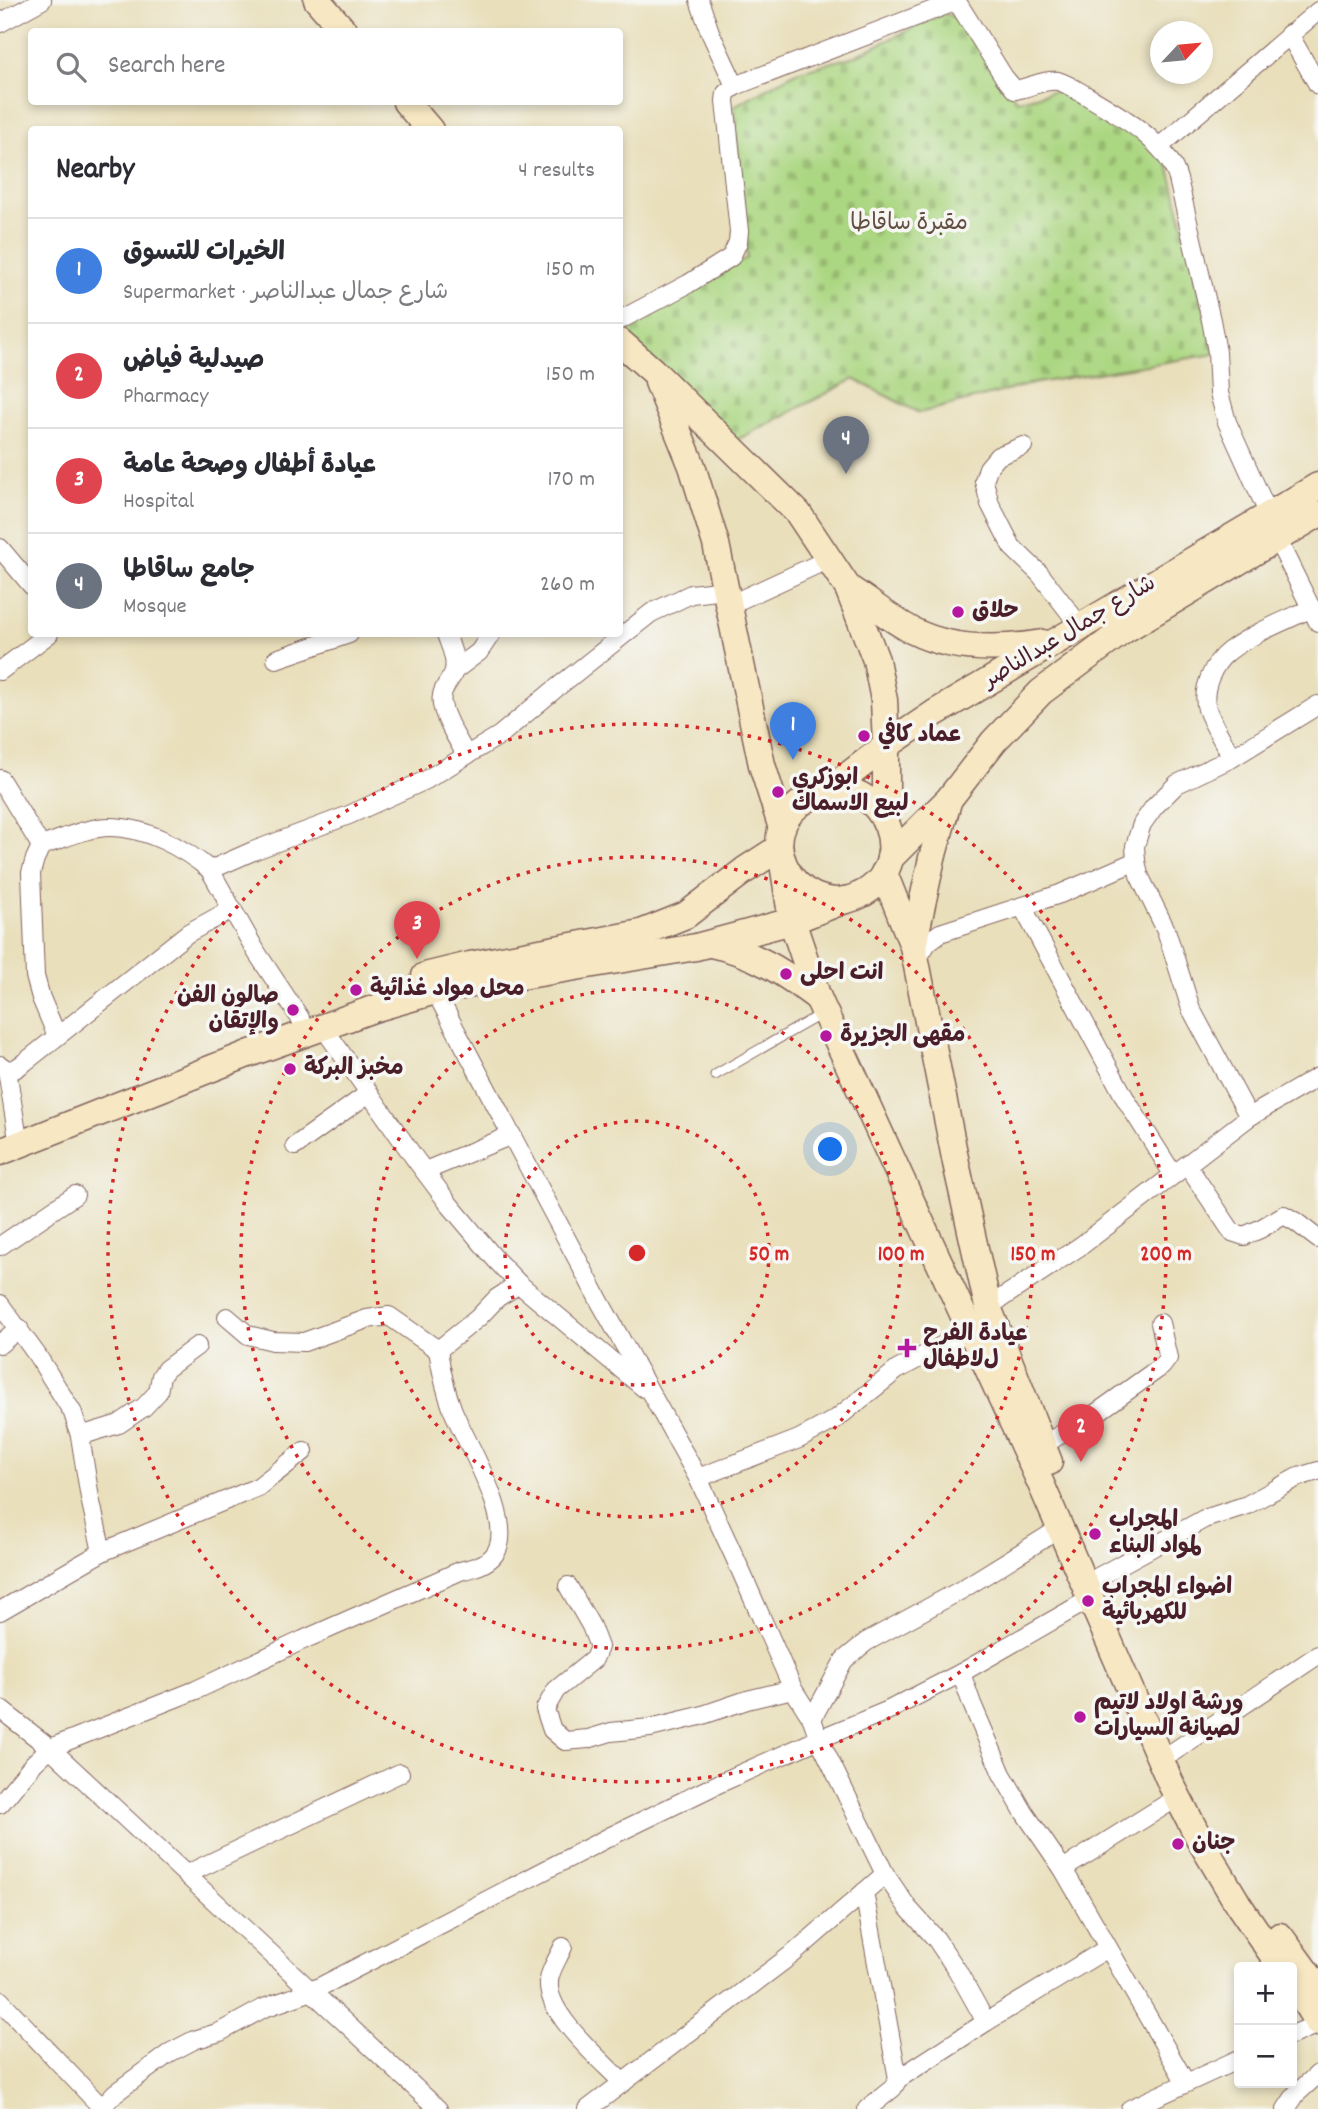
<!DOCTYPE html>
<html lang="en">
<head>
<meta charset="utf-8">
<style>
	body { margin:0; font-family:Dekko,"Playpen Sans Arabic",sans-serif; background:#f7f7f7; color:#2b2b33 }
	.controls { position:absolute; right:21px; bottom:21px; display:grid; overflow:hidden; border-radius:7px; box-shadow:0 4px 10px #0003 }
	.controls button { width:63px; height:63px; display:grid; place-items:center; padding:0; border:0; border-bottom:2px solid #e1e1e2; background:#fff; color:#2b2b33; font:35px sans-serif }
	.compass { position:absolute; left:1150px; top:21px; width:63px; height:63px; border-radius:50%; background:#fff; box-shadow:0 4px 10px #0003; rotate:64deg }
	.you { position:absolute; left:831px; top:1150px; width:24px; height:24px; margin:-18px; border:5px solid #fff; border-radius:50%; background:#1a73e8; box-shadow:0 0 0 10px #1a73e833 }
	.badge { display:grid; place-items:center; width:46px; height:46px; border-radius:50%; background:#b5179e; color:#fff; font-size:23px; font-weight:700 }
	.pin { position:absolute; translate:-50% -58px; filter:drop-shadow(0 2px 4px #0008) }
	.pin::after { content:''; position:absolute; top:37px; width:24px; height:21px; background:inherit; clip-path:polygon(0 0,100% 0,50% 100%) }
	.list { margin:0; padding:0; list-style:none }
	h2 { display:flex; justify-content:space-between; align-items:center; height:91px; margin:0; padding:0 28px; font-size:30px }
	h2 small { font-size:23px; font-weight:400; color:#7c7c81 }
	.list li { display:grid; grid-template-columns:46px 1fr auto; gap:21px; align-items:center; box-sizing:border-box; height:105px; padding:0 28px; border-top:2px solid #e1e1e2 }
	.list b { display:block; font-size:26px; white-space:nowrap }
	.list p { margin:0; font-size:23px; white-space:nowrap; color:#7c7c81 }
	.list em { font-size:23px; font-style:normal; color:#7c7c81 }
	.icon { flex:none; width:38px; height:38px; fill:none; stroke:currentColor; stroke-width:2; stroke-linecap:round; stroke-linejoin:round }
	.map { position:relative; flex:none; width:1318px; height:2109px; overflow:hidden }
	.search { position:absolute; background:#fff; box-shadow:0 4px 10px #0003; left:28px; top:28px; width:595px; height:77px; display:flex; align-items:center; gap:18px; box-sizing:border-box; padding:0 24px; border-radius:7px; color:#7c7c81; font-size:26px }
	.panel { position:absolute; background:#fff; box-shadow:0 4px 10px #0003; left:28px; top:126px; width:595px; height:511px; border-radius:7px }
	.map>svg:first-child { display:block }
</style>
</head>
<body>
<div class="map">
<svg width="1318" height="2109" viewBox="0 0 1318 2109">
	<defs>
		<pattern id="cemetery-stones" width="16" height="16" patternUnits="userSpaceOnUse" patternTransform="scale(1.75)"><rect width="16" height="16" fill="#acd782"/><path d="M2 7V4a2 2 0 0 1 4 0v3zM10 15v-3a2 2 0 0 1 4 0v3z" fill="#96b870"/></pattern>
	</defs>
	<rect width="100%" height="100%" fill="#f6f6f2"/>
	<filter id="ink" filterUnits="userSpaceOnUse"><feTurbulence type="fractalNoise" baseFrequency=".0143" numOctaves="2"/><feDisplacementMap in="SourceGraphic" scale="14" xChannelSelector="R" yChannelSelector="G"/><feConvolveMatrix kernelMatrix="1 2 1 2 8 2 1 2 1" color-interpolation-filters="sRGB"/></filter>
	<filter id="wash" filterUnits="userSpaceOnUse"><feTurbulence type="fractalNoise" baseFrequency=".00686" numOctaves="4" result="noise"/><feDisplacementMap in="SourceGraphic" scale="28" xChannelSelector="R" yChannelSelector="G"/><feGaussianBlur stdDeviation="1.57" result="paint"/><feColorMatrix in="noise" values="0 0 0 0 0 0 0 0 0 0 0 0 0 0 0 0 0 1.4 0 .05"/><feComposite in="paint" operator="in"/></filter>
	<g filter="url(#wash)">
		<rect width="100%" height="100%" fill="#e9dfbb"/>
		<polygon fill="url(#cemetery-stones)" stroke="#7b7b56" stroke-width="2" points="944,13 967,23 1017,101 1065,88 1121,120 1168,164 1215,354 1036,383 919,413 854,379 733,442 620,331 620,323 747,258 734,106 796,72 855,56"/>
	</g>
	<g filter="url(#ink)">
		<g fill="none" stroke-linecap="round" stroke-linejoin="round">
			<defs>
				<polyline id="lane" points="715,1075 823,1013"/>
				<g id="street">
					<polyline points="699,0 710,32 735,86"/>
					<path d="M956 0 1004 77 1015 90C1029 88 1044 79 1058 81 1068 84 1078 91 1087 96 1118 114 1168 142 1178 179L1211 320 1217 352 1219 393 1227 422 1269 515 1277 539 1318 622"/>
					<polyline points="0,23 42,0"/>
					<polyline points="1289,34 1318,85"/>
					<polyline points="1159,147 1318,11"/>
					<polyline points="620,320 688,284 731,257 738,242 739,231 725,101 726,93 735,86 957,1"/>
					<polyline points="1023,446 998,456 988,468 984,481 990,504 1012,547 1040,574 1080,626"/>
					<polyline points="0,548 32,586"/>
					<polyline points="729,605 829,559"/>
					<path d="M446 634C450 646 459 663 452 676 449 681 443 688 442 695 438 711 459 741 466 755"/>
					<polyline points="276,659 349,634"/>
					<polyline points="455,670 479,652 491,634"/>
					<polyline points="0,671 49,634"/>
					<polyline points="1232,758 1318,705"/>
					<polyline points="0,779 41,846"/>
					<polyline points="210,870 253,851 349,815 426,780 500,735 554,690 651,613 691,594 726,590"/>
					<polyline points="1022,906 1126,1100 1173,1174"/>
					<polyline points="916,961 928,942 940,933 1060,894 1136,861"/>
					<polyline points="435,991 599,1300 698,1478 735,1558 793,1689 812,1719 819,1739 885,1874 908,1908 936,1939 957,1970 986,2022"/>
					<polyline points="323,1027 416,1160 449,1204 496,1260 519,1284 644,1388"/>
					<path d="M57 1036 41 998 35 976 31 873 35 859 41 846C63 839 87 827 110 827 145 827 184 848 210 870L257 953 300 1018"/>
					<polyline points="0,1065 7,1070 15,1069 25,1062 188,933 232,909"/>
					<polyline points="7,1070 17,1133"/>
					<path d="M1249 1117 1191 1009 1166 930 1139 875 1136 861 1135 846 1139 833 1142 824 1154 807 1177 784 1232 758C1224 742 1213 726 1207 709 1201 690 1213 663 1229 651 1253 633 1285 621 1312 608"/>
					<polyline points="295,1146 369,1093"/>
					<polyline points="1187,1165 1232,1232 1244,1236 1260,1229 1284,1215 1296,1222 1318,1239"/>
					<polyline points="425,1171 512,1135"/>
					<polyline points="0,1246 75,1195"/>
					<polyline points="0,1304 37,1355 73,1413 80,1436 90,1498 102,1552 0,1611"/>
					<polyline points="988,1307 1082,1245 1249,1117 1318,1077"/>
					<polyline points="0,1344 19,1328"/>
					<polyline points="438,1350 478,1318 497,1298 519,1284"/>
					<polyline points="80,1436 119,1424 144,1407 158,1392 161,1376 166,1369 197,1346"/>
					<polyline points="1043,1445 1095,1414 1162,1366 1168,1358 1160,1323"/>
					<polyline points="698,1478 799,1439 836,1419 897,1370 971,1330"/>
					<polyline points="102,1552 258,1487 304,1451"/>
					<polyline points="1098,1577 1204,1519 1247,1505 1298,1477 1318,1471"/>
					<polyline points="568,1586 591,1626 599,1647 594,1659 556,1690 545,1709 552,1730 565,1741 588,1739 611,1732 650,1728 700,1716 747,1700 793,1689"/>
					<polyline points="961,1673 972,1704 1002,1774 1024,1812 1063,1869 1186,2083"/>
					<polyline points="0,1709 50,1748 438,2109"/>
					<polyline points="812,1719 844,1660 866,1642 961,1590 1059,1529"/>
					<polyline points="1173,1752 1318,1655"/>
					<path d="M0 1804 34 1763 50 1748 196 1690 303 1640 460 1571C472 1568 486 1565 494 1555 519 1525 464 1440 452 1408 445 1389 441 1370 438 1350L389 1316 367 1319 304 1342 273 1341 248 1335 227 1317"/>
					<polyline points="1063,1869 1178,1797"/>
					<polyline points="187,1874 400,1773"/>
					<polyline points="864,1892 898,2079"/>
					<path d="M563 1947C559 1957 549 1971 549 1982 546 2014 601 2060 623 2083"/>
					<polyline points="0,2000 103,2109"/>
					<polyline points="1292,2035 1318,2024"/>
					<polyline points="100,2109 115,2093 171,2052 194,2040 220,2032 264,2008 312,1991 613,1835 720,1783 819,1739 889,1710 961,1673 1090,1599"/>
					<polyline points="588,2109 794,1953 885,1874"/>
					<polyline points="867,2109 893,2088 898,2079 986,2022 1108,1948"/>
					<polyline points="1130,2109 1239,2059"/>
					<polyline points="1286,2109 1296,2094 1318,2074"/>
				</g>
				<g id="secondary">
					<polyline points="317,0 345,32"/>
					<polyline points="406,102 430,130"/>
					<polyline points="620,342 653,371 798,513 848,588 876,660 884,700 886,746 886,822"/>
					<polyline points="658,382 692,466 716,544 762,765 781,825"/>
					<path d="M848 588C870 602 890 619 913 631 953 651 1000 650 1043 643"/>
					<polyline points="829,790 886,746 935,713 1318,486"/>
					<path d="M829 790C834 790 840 790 845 790 876 795 897 829 890 859 886 875 875 888 860 895 796 927 732 818 829 790Z"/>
					<polyline points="890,858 949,799 994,741 1041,692 1124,630 1318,514"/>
					<polyline points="783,863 792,921 818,998 1041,1484 1171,1784 1200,1840 1238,1904 1281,1967"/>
					<polyline points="884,873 913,946 956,1163 988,1307 1049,1462"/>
					<path d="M711 944C755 953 783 972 818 998"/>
					<polyline points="913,946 932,858 948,802"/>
					<polyline points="425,976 470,965 641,933 686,915 745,870 779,848"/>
					<polyline points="0,1152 248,1054 373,1009 435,991 473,984 696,947 792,921 845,900"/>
					<polyline points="1280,1936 1318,1988"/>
					<polyline points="1292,1982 1318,2023"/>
				</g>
			</defs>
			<use href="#lane" stroke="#82625d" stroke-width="11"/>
			<use href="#street" stroke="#82625d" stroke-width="20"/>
			<use href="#secondary" stroke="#82625d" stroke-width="29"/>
			<use href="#lane" stroke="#fff" stroke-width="9"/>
			<use href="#street" stroke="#fff" stroke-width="18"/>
			<use href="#secondary" stroke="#f7e8c3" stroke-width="26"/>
		</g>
	</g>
	<g fill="none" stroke="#d62828" stroke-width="3.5" stroke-dasharray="3.5 7">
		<circle cx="637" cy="1253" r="132"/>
		<circle cx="637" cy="1253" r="264"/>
		<circle cx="637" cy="1253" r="396"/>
		<circle cx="637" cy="1253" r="529"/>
	</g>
	<g fill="#b5179e" stroke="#f6f6f2" stroke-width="2.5">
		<circle cx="958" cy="612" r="7"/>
		<circle cx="864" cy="736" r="7"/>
		<circle cx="778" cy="792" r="7"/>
		<circle cx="786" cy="974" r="7"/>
		<circle cx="356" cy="990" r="7"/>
		<circle cx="293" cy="1010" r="7"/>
		<circle cx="826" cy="1036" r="7"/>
		<circle cx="290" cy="1069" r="7"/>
		<path d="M903.5 1337.5h7v7h7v7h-7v7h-7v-7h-7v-7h7z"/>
		<circle cx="1095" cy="1534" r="7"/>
		<circle cx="1088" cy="1601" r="7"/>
		<circle cx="1080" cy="1717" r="7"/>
		<circle cx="1178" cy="1844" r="7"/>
	</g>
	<g text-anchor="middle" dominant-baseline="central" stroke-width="7" stroke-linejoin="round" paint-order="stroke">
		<g font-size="23" fill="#624d41" stroke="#f6f6f2">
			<text x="909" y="224">مقبرة ساقاطا</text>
		</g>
		<g font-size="23" font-weight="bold" fill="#4a1f2b" stroke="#f6f6f2" text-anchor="start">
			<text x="972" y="612">حلاق</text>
			<text x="878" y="736">عماد كافي</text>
			<text x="792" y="779">ابوزكري<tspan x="792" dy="26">لبيع اﻻسماك</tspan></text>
			<text x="800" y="974">انت احلى</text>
			<text x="370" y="990">محل مواد غذائية</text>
			<text x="279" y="997" text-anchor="end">صالون الفن<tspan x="279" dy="26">والإتقان</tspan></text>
			<text x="840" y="1036">مقهى الجزيرة</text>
			<text x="304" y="1069">مخبز البركة</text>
			<text x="923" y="1335">عيادة الفرح<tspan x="923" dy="26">لﻻطفال</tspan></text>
			<text x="1109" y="1521">المجراب<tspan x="1109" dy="26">لمواد البناء</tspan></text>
			<text x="1102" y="1588">اضواء المجراب<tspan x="1102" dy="26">للكهربائية</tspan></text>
			<text x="1094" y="1704">ورشة اوﻻد ﻻتيم<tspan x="1094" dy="26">لصيانة السيارات</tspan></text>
			<text x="1192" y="1844">جنان</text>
		</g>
		<g font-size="23" fill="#4a1f2b" stroke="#f6f6f2">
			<text transform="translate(1070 633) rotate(-31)">شارع جمال عبدالناصر</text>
		</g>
	</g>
	<circle cx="637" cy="1253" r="10" fill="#d62828" stroke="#f6f6f2" stroke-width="3.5"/>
	<g font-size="21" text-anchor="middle" font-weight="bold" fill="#d62828" stroke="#f6f6f2" stroke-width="7" stroke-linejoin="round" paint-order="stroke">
		<text x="769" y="1260">50 m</text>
		<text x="901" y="1260">100 m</text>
		<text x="1033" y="1260">150 m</text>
		<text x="1166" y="1260">200 m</text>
	</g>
</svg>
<div class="controls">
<button>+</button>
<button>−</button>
</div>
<svg class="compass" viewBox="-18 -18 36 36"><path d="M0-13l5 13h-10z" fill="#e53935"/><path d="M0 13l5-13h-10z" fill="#7c7c81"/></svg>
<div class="you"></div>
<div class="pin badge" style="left:793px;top:760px;background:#3f7fe0">1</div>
<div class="pin badge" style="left:1081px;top:1462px;background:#e0444e">2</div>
<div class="pin badge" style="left:417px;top:959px;background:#e0444e">3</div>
<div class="pin badge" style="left:846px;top:474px;background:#6b7280">4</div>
<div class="search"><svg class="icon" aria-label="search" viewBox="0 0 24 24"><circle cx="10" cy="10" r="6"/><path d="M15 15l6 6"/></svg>Search here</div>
<section class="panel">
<h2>Nearby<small>4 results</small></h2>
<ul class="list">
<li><span class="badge" style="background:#3f7fe0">1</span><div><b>الخيرات للتسوق</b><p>Supermarket · شارع جمال عبدالناصر</p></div><em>150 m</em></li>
<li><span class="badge" style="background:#e0444e">2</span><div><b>صيدلية فياض</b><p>Pharmacy</p></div><em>150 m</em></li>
<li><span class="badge" style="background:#e0444e">3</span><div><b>عيادة أطفال وصحة عامة</b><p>Hospital</p></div><em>170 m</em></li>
<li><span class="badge" style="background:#6b7280">4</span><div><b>جامع ساقاطا</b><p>Mosque</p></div><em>260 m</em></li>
</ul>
</section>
</div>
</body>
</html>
